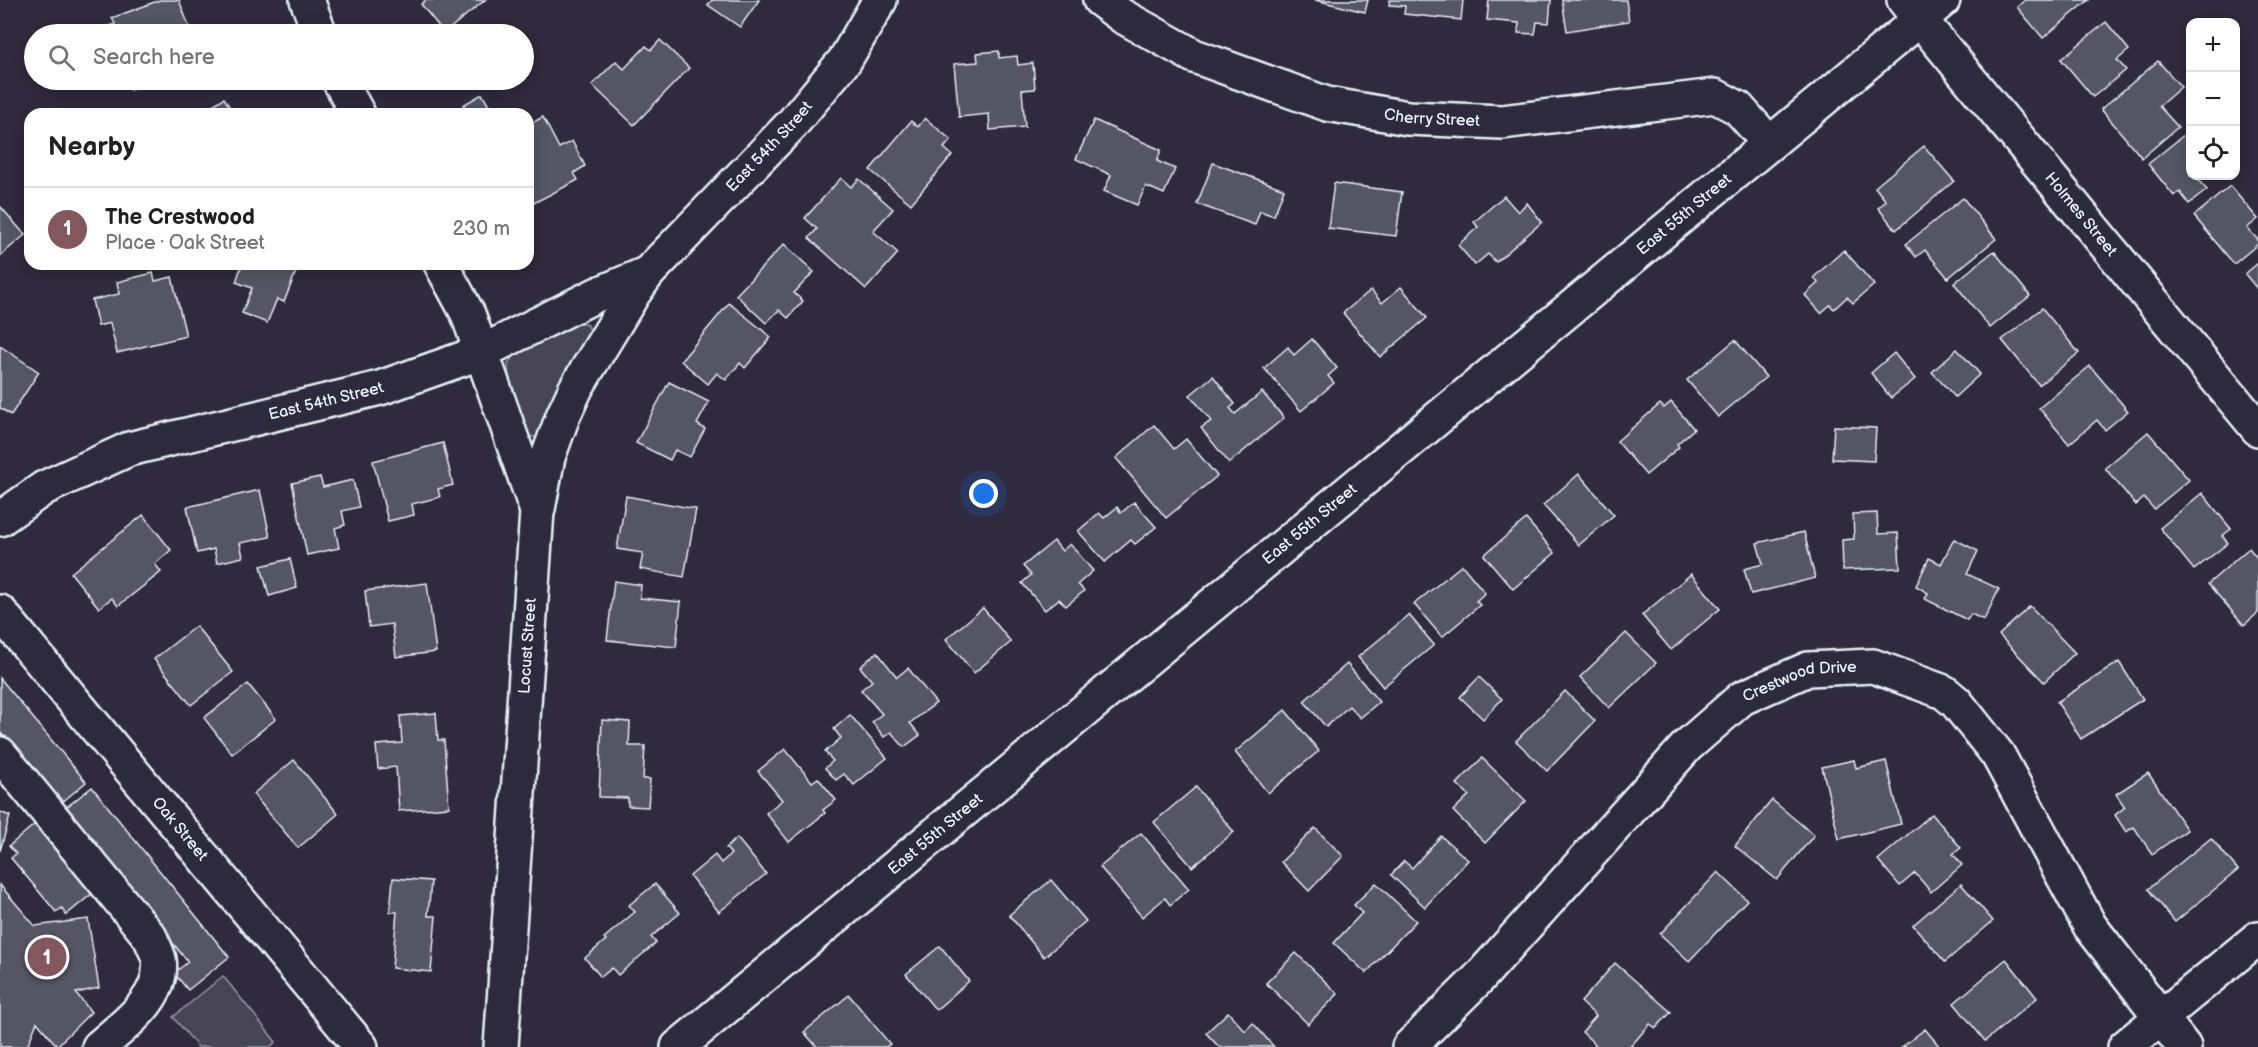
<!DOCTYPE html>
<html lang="en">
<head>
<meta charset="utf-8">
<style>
	body { margin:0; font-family:"Balsamiq Sans",sans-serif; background:#f2f2f2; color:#202124 }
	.controls { position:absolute; right:18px; top:18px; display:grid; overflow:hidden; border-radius:12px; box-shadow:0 3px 15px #0003 }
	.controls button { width:54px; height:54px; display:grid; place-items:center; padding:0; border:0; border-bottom:2px solid #e0e0e0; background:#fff; color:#202124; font:30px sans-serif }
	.you { position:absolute; left:984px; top:494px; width:21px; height:21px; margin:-15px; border:4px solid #fff; border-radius:50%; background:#1a73e8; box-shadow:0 0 0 9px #1a73e833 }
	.badge { display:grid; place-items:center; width:39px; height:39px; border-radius:50%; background:#84575d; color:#fff; font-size:20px; font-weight:700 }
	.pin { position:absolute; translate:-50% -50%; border:3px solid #fff; box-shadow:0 2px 6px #0006 }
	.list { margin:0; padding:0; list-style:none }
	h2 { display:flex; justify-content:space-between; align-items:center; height:78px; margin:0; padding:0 24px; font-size:26px }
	h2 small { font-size:20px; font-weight:400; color:#757577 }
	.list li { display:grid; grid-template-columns:39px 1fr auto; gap:18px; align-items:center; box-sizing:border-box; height:84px; padding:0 24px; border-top:2px solid #e0e0e0 }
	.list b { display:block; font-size:22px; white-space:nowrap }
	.list p { margin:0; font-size:20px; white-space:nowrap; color:#757577 }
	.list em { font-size:20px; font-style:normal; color:#757577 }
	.icon { flex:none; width:33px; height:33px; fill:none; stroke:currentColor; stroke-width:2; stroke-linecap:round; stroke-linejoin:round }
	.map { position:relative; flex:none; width:2258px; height:1047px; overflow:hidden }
	.search { position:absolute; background:#fff; box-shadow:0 3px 15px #0003; left:24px; top:24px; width:510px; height:66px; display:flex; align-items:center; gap:15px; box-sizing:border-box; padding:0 21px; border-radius:33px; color:#757577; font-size:22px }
	.panel { position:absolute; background:#fff; box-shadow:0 3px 15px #0003; left:24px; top:108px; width:510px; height:162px; border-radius:18px }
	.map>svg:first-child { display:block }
</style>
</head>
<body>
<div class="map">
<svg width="2258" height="1047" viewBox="0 0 2258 1047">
	<rect width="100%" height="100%" fill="#2f2a3d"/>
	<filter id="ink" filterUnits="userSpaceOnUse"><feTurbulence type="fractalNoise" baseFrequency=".0167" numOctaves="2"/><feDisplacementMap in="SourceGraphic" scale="12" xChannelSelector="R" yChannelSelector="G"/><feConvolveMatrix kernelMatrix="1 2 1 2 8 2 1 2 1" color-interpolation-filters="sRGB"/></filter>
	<g filter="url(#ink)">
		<g fill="#464455" stroke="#979aa6" stroke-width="1.5">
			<path d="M580 323 588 325 591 334 544 430 536 437H531C518 417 508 387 508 363L516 354Z"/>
			<polygon points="223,976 276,1042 270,1047 198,1047 173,1017"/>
		</g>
		<g fill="#575565" stroke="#e8f1f8" stroke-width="1.5">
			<polygon points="160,0 179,0 192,34 97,34 96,31 115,24 112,18"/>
			<polygon points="426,0 485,0 444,33 421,4"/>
			<polygon points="712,0 759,0 740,27 708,5"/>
			<polygon points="1315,0 1368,0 1365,12"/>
			<polygon points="1390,0 1463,0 1461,20 1404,14 1405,6 1389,5"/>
			<polygon points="1489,0 1551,0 1549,23 1537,22 1535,34 1518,33 1519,23 1487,20"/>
			<polygon points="1562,0 1626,0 1629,21 1567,31"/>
			<polygon points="2025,0 2089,0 2043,38 2017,7"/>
			<polygon points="2106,22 2129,50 2117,60 2126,70 2093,97 2061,59"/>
			<polygon points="660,40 689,68 634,125 592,85 616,61 624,69 646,46 651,50"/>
			<polygon points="999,51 999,58 1017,56 1018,65 1033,63 1035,89 1022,90 1025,127 990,130 989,114 959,117 954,64 978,62 977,53"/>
			<polygon points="2158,61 2181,87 2159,106 2178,127 2142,158 2101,109"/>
			<polygon points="126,80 159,80 130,90"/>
			<polygon points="482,94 493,113 468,114 463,105"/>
			<polygon points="224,98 234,114 198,114"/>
			<polygon points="543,117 559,148 572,141 585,166 574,173 578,180 528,206 528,125"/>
			<polygon points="925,118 951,140 944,148 952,155 911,204 870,170 911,121 918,127"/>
			<polygon points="1094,120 1161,150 1157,161 1175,169 1164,194 1146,186 1137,205 1104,191 1111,175 1076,159"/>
			<polygon points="2190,130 2190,176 2206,176 2199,181 2207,190 2189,204 2180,192 2174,196 2148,164"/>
			<polygon points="1924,146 1954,181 1896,230 1878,208 1886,201 1875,187"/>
			<polygon points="1213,163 1284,189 1274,216 1260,211 1255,225 1197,204"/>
			<polygon points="841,178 851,187 859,179 893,209 873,231 898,253 866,289 809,238 817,229 805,218"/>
			<polygon points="1334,183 1402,192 1396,236 1328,228"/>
			<polygon points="2230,186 2258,219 2247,228 2258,240 2258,244 2234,264 2194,216"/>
			<polygon points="1504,196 1518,212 1527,203 1542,222 1496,262 1488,254 1475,265 1458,245 1478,227 1474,222"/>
			<polygon points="1963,198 1996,239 1948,278 1925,250 1916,257 1906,244"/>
			<polygon points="0,206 25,235 0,256"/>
			<polygon points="784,244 814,272 794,293 803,301 788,318 779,310 766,323 736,295"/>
			<polygon points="1844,250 1874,285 1853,303 1847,297 1834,309 1830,305 1821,313 1805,295 1818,283 1814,277"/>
			<polygon points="1994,251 2030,296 1990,328 1954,283"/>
			<polygon points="2258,263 2258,290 2245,274"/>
			<polygon points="242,264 299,264 284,302 277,299 267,323 242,313 252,288 236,282"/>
			<polygon points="153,273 155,281 172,277 186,336 117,353 110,323 98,326 92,300 119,294 117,282"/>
			<polygon points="1401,287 1427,318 1380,357 1343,313 1371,290 1382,303"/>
			<polygon points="729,303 771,337 745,368 740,363 726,380 717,373 708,384 681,361"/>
			<polygon points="2042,308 2079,353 2039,385 2002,340"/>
			<polygon points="1312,339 1337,368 1328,376 1334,383 1301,411 1264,368 1288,347 1294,355"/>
			<polygon points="1735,340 1766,377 1718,417 1687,380"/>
			<polygon points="0,346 39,372 11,415 0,408"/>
			<polygon points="1957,349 1980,374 1955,397 1932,372"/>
			<polygon points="1894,353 1915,379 1891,398 1871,373"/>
			<polygon points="2090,366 2128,411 2105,430 2097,420 2069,444 2039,408"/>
			<polygon points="1213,376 1235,404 1230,408 1235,414 1262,392 1284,418 1229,463 1201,428 1211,421 1190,395"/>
			<polygon points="669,382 709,402 697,424 705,429 690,457 675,450 670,460 636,443"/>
			<polygon points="1671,402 1694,429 1677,444 1679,447 1646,475 1617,441 1660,404 1664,408"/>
			<polygon points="1154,425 1174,449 1186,439 1217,476 1166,518 1116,458"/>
			<polygon points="1834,426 1876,428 1874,461 1832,459"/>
			<polygon points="2148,432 2189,480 2154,509 2144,498 2136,505 2105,468"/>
			<polygon points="443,443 453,485 438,489 440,497 412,504 414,515 388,521 373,461"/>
			<polygon points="1579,474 1614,515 1579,545 1543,505"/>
			<polygon points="320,477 323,487 353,480 359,507 342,511 345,525 335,528 339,548 307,555 292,483"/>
			<polygon points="260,490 270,537 240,543 243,557 217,563 214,549 197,553 187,507"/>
			<polygon points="2202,493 2231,529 2222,536 2228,543 2194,570 2160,528"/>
			<polygon points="626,496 696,509 684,577 640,569 643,553 617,549"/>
			<polygon points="1134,502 1156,527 1135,544 1131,540 1105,562 1078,531 1099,513 1104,518 1117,507 1121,513"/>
			<polygon points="1877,513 1878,534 1898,533 1900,568 1843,570 1842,540 1854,539 1853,514"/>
			<polygon points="143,515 171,550 155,564 161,572 118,606 112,598 99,608 71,573"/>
			<polygon points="1526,519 1555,553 1513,589 1484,555"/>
			<polygon points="1804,532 1815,578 1751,594 1744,569 1763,564 1757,543"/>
			<polygon points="1954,539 1978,551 1967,574 1999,589 1984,620 1971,614 1967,620 1925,599 1928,593 1916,586 1929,558 1941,564"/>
			<polygon points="1054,541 1062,551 1070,544 1093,571 1078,584 1084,591 1066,606 1059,599 1045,610 1022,583 1031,575 1023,566"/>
			<polygon points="2249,548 2258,559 2258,613 2244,625 2208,584"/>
			<polygon points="290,559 297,588 269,596 261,566"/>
			<polygon points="1462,565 1485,593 1476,601 1480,605 1442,637 1414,604"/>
			<polygon points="1691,574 1720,609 1671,650 1642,615"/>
			<polygon points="614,581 641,585 640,598 681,602 676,647 607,640"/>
			<polygon points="427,583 436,652 396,657 392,624 369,627 365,591"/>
			<polygon points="2030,606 2075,653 2044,682 1999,635"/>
			<polygon points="983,608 1011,642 974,673 946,639"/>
			<polygon points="1409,615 1434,645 1383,687 1358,657"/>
			<polygon points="196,626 233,672 191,705 154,659"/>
			<polygon points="1626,633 1656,663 1609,708 1580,677"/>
			<polygon points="877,652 897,677 908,668 936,703 910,723 920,735 904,747 891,732 884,737 872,722 882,714 861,690 872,681 860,667"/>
			<polygon points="2119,662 2143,699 2081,739 2057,702"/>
			<polygon points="1347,664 1379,702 1360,718 1349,706 1326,727 1304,701"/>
			<polygon points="1479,677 1502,699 1483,719 1460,697"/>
			<polygon points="0,678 86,782 60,804 0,732"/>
			<polygon points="248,684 276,719 232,754 204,718"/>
			<polygon points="1565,691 1595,721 1547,771 1516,741"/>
			<polygon points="1285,710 1319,751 1268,793 1235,752"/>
			<polygon points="436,713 438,740 444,740 449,807 399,811 396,767 378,769 376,745 402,743 400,716"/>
			<polygon points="850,715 887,758 854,785 844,774 836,780 825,768 833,761 825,752 841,738 834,729"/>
			<polygon points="602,720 630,722 629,746 645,746 643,779 650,779 648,807 628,806 628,798 599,797"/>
			<polygon points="785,749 812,782 818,778 836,800 823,810 825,813 789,842 766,813 782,800 758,771"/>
			<polygon points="1482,758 1526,801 1485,843 1453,811 1469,795 1457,784"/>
			<polygon points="294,760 338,814 298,848 253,794"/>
			<polygon points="1854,760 1856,768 1886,761 1901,824 1839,839 1822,767"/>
			<polygon points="2148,773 2187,830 2152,854 2134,827 2126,832 2115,815 2125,807 2116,794"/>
			<polygon points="92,787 229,957 188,990 174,973 188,962 64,809"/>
			<polygon points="1196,787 1234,832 1192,867 1154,822"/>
			<polygon points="1772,800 1814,835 1777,880 1735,846"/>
			<polygon points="0,812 10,816 0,851"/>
			<polygon points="1932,814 1961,848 1953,854 1962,865 1931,892 1915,873 1900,886 1878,860"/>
			<polygon points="35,824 93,893 66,915 62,908 56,912 11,858 16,854 9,846"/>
			<polygon points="1315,828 1343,856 1309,891 1281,862"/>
			<polygon points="1141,833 1189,889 1170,905 1165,898 1142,917 1100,867"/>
			<polygon points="1441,836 1468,860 1425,907 1391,875 1404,861 1412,868"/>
			<polygon points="737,838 766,874 719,912 690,876 715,855 721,863 731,854 726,848"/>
			<polygon points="2211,838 2238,870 2175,922 2148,889"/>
			<polygon points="1718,872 1747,900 1689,961 1660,934"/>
			<polygon points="393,878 431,881 428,916 436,916 431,972 392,968 397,912 390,912"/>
			<polygon points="1051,880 1086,921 1044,957 1009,915"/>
			<polygon points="1376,883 1416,921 1366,973 1334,943 1362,913 1354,905"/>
			<polygon points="655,884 680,913 651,937 656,943 618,975 612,968 601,977 585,958 606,940 604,938 635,912 629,905"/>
			<polygon points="1961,884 1993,921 1945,962 1913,925"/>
			<polygon points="0,885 35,926 88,919 99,988 76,993 91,1012 57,1046 37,1022 27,1047 0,1047"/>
			<polygon points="940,946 969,981 936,1010 906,974"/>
			<polygon points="1296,953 1338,994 1308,1024 1266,983"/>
			<polygon points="2006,959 2037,998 1985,1041 1954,1003"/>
			<polygon points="1615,963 1671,1012 1656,1028 1650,1024 1630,1047 1598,1047 1582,1032 1596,1016 1581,1002"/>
			<polygon points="849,995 890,1044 886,1047 817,1047 804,1032"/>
			<polygon points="1228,1012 1245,1031 1253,1023 1274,1047 1219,1047 1206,1033"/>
			<polygon points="1925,1029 1940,1047 1902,1047"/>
		</g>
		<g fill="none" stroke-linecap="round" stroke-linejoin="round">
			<defs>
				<g id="minor">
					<polyline points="307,0 320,34"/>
					<path id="s1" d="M1100 0 1122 16 1194 56 1327 104 1408 118 1502 122 1715 96 1738 108 1769 143"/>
					<path id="s2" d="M1904 0 2258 429"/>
					<polyline points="339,80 358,114"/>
					<polyline points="441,264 468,314 537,511 501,1047"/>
					<polyline points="538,509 548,457 563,416 576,388 633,294 648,273"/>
					<path id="s3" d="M0 519 44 488 129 449 380 388 482 352 596 295 648 273 792 124 845 60 880 0"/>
					<path id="s4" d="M0 612 361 1047"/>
					<path d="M0 754 150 937C153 944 157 952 159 959 165 997 124 1025 99 1047"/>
					<path id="s5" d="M1409 1047 1478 979 1687 746 1742 698 1808 669 1873 666 1944 692 1956 702 1998 755 2090 926 2184 1047"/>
					<polyline points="2125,1047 2258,938"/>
				</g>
				<g id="major">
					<path id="s6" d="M678 1047 1943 0"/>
				</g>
			</defs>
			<use href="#minor" stroke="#e8f1f8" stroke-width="38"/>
			<use href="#major" stroke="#e8f1f8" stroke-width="38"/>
			<use href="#minor" stroke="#2f2a3d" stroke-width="33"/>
			<use href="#major" stroke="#2f2a3d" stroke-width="33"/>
		</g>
	</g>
	<g text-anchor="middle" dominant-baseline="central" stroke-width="5" stroke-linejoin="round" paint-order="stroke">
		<g font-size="16" fill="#e8f1f8" stroke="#2f2a3d">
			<text stroke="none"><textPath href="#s1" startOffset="357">Cherry Street</textPath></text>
			<text stroke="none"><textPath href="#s3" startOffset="873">East 54th Street</textPath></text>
			<text stroke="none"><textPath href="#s6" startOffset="1306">East 55th Street</textPath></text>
			<text stroke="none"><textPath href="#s2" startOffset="278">Holmes Street</textPath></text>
			<text stroke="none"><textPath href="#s3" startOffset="350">East 54th Street</textPath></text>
			<text stroke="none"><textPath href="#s6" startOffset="820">East 55th Street</textPath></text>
			<text transform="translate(528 646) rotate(-86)">Locust Street</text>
			<text stroke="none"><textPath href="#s5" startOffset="544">Crestwood Drive</textPath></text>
			<text stroke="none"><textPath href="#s4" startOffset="282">Oak Street</textPath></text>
			<text stroke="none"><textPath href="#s6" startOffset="334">East 55th Street</textPath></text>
		</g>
	</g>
</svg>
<div class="controls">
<button>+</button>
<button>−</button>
<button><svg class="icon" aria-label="locate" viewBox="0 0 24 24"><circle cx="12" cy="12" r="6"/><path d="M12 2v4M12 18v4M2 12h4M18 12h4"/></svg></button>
</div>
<div class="you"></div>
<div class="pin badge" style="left:47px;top:957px">1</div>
<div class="search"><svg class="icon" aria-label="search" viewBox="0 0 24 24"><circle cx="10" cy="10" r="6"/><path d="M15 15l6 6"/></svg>Search here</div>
<section class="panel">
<h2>Nearby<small></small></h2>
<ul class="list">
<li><span class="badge">1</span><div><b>The Crestwood</b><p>Place · Oak Street</p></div><em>230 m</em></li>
</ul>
</section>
</div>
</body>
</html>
